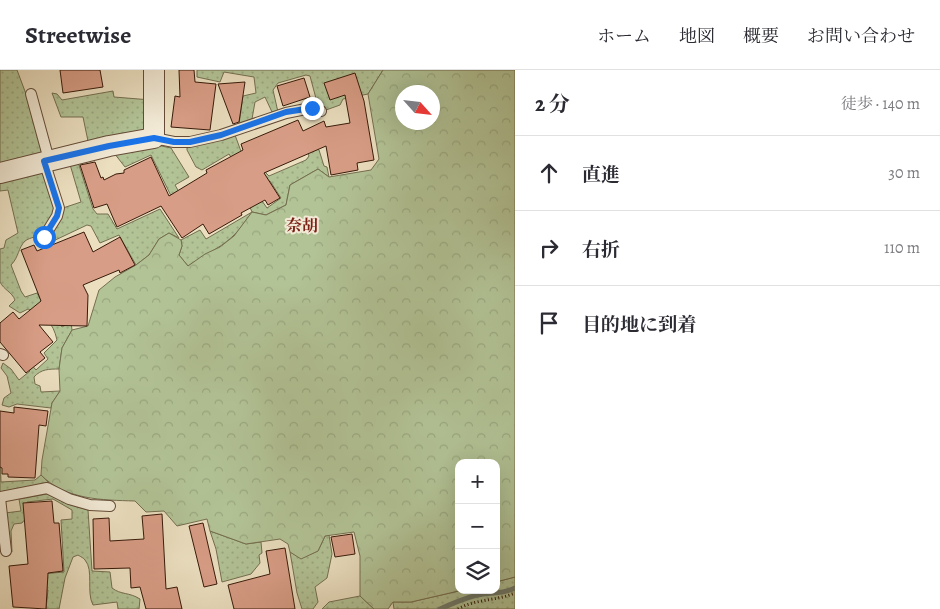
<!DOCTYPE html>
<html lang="ja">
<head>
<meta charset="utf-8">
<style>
	body { margin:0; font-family:Alegreya,"Noto Serif JP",serif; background:#f7f7f7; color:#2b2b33 }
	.controls { position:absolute; right:15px; bottom:15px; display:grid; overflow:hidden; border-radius:10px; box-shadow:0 5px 20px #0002 }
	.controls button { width:45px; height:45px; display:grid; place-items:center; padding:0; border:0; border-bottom:1px solid #e1e1e2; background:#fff; color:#2b2b33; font:25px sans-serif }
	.compass { position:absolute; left:395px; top:15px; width:45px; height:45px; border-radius:50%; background:#fff; box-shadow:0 5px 20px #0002; rotate:117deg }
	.stop { position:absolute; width:15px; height:15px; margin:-11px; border:4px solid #1a73e8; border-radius:50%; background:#fff }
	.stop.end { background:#1a73e8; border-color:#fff; box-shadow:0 1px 5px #0008 }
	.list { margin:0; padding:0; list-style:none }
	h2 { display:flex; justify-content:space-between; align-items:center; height:65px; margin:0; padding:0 20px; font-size:21px }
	h2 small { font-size:16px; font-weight:400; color:#7c7c81 }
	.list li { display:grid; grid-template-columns:32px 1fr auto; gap:15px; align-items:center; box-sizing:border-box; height:75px; padding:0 20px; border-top:1px solid #e1e1e2 }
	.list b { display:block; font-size:19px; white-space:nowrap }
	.list em { font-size:16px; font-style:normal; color:#7c7c81 }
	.icon { flex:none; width:28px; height:28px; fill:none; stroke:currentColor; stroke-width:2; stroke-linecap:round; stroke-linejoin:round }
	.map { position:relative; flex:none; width:515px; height:539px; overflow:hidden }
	header { display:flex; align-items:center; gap:30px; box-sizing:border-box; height:70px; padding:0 25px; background:#fff; border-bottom:1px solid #e1e1e2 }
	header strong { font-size:24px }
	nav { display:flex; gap:28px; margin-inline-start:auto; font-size:18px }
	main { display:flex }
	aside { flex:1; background:#fff }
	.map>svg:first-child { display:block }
</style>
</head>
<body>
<header>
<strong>Streetwise</strong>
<nav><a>ホーム</a><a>地図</a><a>概要</a><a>お問い合わせ</a></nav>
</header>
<main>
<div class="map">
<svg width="515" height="539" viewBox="0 0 515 539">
	<defs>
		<pattern id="grass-dots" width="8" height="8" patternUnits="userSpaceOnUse" patternTransform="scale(1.25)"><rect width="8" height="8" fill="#b2c396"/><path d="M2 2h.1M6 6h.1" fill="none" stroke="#9aa780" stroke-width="1.8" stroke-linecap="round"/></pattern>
		<pattern id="forest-crowns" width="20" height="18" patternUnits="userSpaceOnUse" patternTransform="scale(1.25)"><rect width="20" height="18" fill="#b2c396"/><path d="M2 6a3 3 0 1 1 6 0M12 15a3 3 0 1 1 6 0" fill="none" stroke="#9aa780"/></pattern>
	</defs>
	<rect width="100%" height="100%" fill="#ebdfc0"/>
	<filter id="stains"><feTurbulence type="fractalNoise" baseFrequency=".004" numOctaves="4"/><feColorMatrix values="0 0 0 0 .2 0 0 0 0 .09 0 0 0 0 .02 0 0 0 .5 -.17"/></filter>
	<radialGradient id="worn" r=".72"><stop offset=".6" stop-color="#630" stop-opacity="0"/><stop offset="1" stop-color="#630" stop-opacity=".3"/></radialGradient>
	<g fill="url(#grass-dots)" stroke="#746e50">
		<polygon points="0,0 17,0 26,24 44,86 0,98"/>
		<polygon points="197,0 383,0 368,24 343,29 340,35 326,40 318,36 310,6 306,5 278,13 273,20 278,42 272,42 265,27 255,32 252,49 239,54 243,26 256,23 254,7 224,2 220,12 197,7"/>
		<polygon points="113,21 114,27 151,30 150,60 89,76 83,47 61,47 52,23 57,24 62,30"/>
		<path d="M235 65 242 84 255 79 266 103 269 106 306 90 309 86 303 71 319 80 324 96 327 97 329 107 318 99 290 115 286 135 266 145 252 142C246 150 240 160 232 167 219 179 202 186 188 196L179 185 182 176 181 170 200 160 206 169 252 142 249 135 260 128 267 138 281 128 270 111 267 112 238 99 229 84 202 100 196 97 187 80V77Z"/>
		<polygon points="152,74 171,78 189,107 175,115 182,127 174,132 151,85 125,97 114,83"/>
		<polygon points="77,89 93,139 97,144 108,144 117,159 160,139 179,168 169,163 159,169 149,185 136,195 119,165 100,173 91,156 87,155 49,173 47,169 63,143 63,138 81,132 69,91"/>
		<path d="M44 100C51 122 64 142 43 163 39 167 30 167 25 171 18 178 19 187 11 195L21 221 25 227 37 223 45 238 54 244 62 257 71 252 72 260 62 278 59 299C49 299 41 299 34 307L35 314 40 316 41 322 60 321 52 333 51 338 17 334 9 337 2 335 4 328 11 323 7 306 1 298 3 293 11 299 19 310 30 301 19 287 23 285 36 300 48 289 44 283 57 270C53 252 45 246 28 239L20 243 9 236 15 230C12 222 4 220 0 212V179L4 178 6 170 18 163 8 120 0 121V107Z"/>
		<polygon points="0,386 1,412 35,410 41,405 49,413 0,422"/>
		<path d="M47 424 68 434 88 440 92 501 110 502 112 518C121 525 129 522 140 529L139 539H118L117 532 93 535C86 522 94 500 85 490 84 488 81 487 78 485L73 487 65 508 59 539H46L48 520 41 518 31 505 64 502 61 450 72 449V440L53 429 27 432V447L22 453 14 454 11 461 12 482 8 480 5 443 21 441 19 429Z"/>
		<polygon points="210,461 246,474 261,472 262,483 259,485 260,493 251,504 222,512 216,479"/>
		<polygon points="329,465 332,484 327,508 315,517 318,532 313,539 302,539 297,523 290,482 301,488 318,481 325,466"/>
		<polygon points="515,507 515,539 394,539 393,532 411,532 463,520 496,520 496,512"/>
		<polygon points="360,526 374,539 322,539 329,532"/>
	</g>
	<path fill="url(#forest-crowns)" stroke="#746e50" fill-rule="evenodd" d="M383 0H515V507L496 512V393H459V520H463L411 532H393L388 539H374L360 526V486L354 462 325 466 318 481 301 489 290 482 288 474 280 469 246 474 210 461 207 449 177 456 164 441 146 442 135 431C102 430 66 430 41 405L42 390 52 333 60 321 59 299 62 278 72 260 88 256 99 220 115 207 136 195 149 185 159 169 169 163 181 170 182 176 179 185 188 196 205 184 220 177 234 166 252 142 266 145 286 135 290 115 318 99 329 107 371 100 379 89 368 24ZM402 22H432V52H402Z"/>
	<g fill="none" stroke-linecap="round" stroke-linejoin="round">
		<path stroke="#717c6d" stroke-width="5" d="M440 539C454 533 468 526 483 524 496 522 503 524 515 518"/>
	</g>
	<g fill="#d89d86" stroke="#371a09">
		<polygon points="60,0 100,0 103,17 63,23"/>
		<polygon points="179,0 194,0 195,12 216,14 210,60 171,57 175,26 180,27"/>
		<polygon points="355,3 364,31 374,90 357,93 358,100 331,105 326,76 264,103 280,128 268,135 265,130 241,143 242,145 209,164 203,154 182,168 161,136 117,157 107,134 94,138 80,95 95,92 101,108 103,107 104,110 116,104 124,103 124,100 151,87 169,126 207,103 206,100 243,80 241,74 298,50 303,61 324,51 326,57 350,53 345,25 330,30 324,13"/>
		<polygon points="304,8 310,27 283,36 277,16"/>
		<polygon points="245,12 239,52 233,54 218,14"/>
		<polygon points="84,162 93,182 120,167 135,195 120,203 119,200 83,215 88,225 87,256 39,255 53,272 40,282 45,288 26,303 0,272 0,253 13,242 19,249 41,231 21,180 34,175 37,181"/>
		<polygon points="14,337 48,341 46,356 39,355 35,408 8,407 8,404 2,404 2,398 0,397 0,341 14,343"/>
		<polygon points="52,431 54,453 59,453 63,501 48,503 46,539 13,537 9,496 28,494 23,433"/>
		<polygon points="162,444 166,519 177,517 182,539 146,539 140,517 131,518 130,498 94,499 93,449 109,448 110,471 144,469 142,446"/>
		<polygon points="203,453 217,514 204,517 189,456"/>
		<polygon points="352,464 355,484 335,487 331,467"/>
		<polygon points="285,478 295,539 234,539 228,515 270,504 266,481"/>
	</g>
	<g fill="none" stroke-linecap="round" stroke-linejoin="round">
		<defs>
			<g id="lane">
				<polyline points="31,24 49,90"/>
				<polyline points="154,68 174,72 190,72 221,65 286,43 311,38 321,41"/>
				<polyline points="44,167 57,146 59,138 44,91"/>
				<polyline points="0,284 3,285"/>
				<polyline points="0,427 47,418 69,429 90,435 110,436"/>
				<polyline points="0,428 6,481"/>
			</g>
			<polyline id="street" points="0,103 109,76 154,68 154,0"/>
		</defs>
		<use href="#lane" stroke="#644b37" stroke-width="12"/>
		<use href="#street" stroke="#644b37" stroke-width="22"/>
		<path stroke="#371a09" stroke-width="3" stroke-dasharray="1 2.5" stroke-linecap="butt" d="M458 539C475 529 496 531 515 523"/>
		<use href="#lane" stroke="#f2ead6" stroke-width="10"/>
		<use href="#street" stroke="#f2ead6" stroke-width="20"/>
	</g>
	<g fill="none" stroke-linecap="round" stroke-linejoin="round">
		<polyline stroke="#1a73e8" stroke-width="6" points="44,167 57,146 59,138 44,91 109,76 154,68 174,72 190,72 221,65 286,42 312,38"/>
	</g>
	<g text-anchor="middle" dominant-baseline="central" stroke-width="4" stroke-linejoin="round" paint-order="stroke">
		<g font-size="16" font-weight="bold" fill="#7a1f14" stroke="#f2ead6">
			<text x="302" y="156">奈胡</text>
		</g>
	</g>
	<rect width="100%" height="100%" filter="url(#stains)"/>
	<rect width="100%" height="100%" fill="url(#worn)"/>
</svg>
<div class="controls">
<button>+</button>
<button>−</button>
<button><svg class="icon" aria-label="layers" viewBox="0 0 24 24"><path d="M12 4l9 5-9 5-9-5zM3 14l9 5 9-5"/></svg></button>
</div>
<svg class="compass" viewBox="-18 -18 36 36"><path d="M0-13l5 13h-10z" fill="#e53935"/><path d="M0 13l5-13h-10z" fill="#7c7c81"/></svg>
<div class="stop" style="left:44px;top:167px"></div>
<div class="stop end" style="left:312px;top:38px"></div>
</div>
<aside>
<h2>2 分<small>徒歩 · 140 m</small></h2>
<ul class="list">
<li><svg class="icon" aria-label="ahead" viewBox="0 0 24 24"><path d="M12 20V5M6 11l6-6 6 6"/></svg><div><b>直進</b></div><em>30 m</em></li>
<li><svg class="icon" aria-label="right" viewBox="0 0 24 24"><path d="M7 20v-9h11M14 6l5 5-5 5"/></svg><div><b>右折</b></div><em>110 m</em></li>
<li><svg class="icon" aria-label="arrive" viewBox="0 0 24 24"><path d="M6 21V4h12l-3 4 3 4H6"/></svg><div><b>目的地に到着</b></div></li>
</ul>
</aside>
</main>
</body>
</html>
